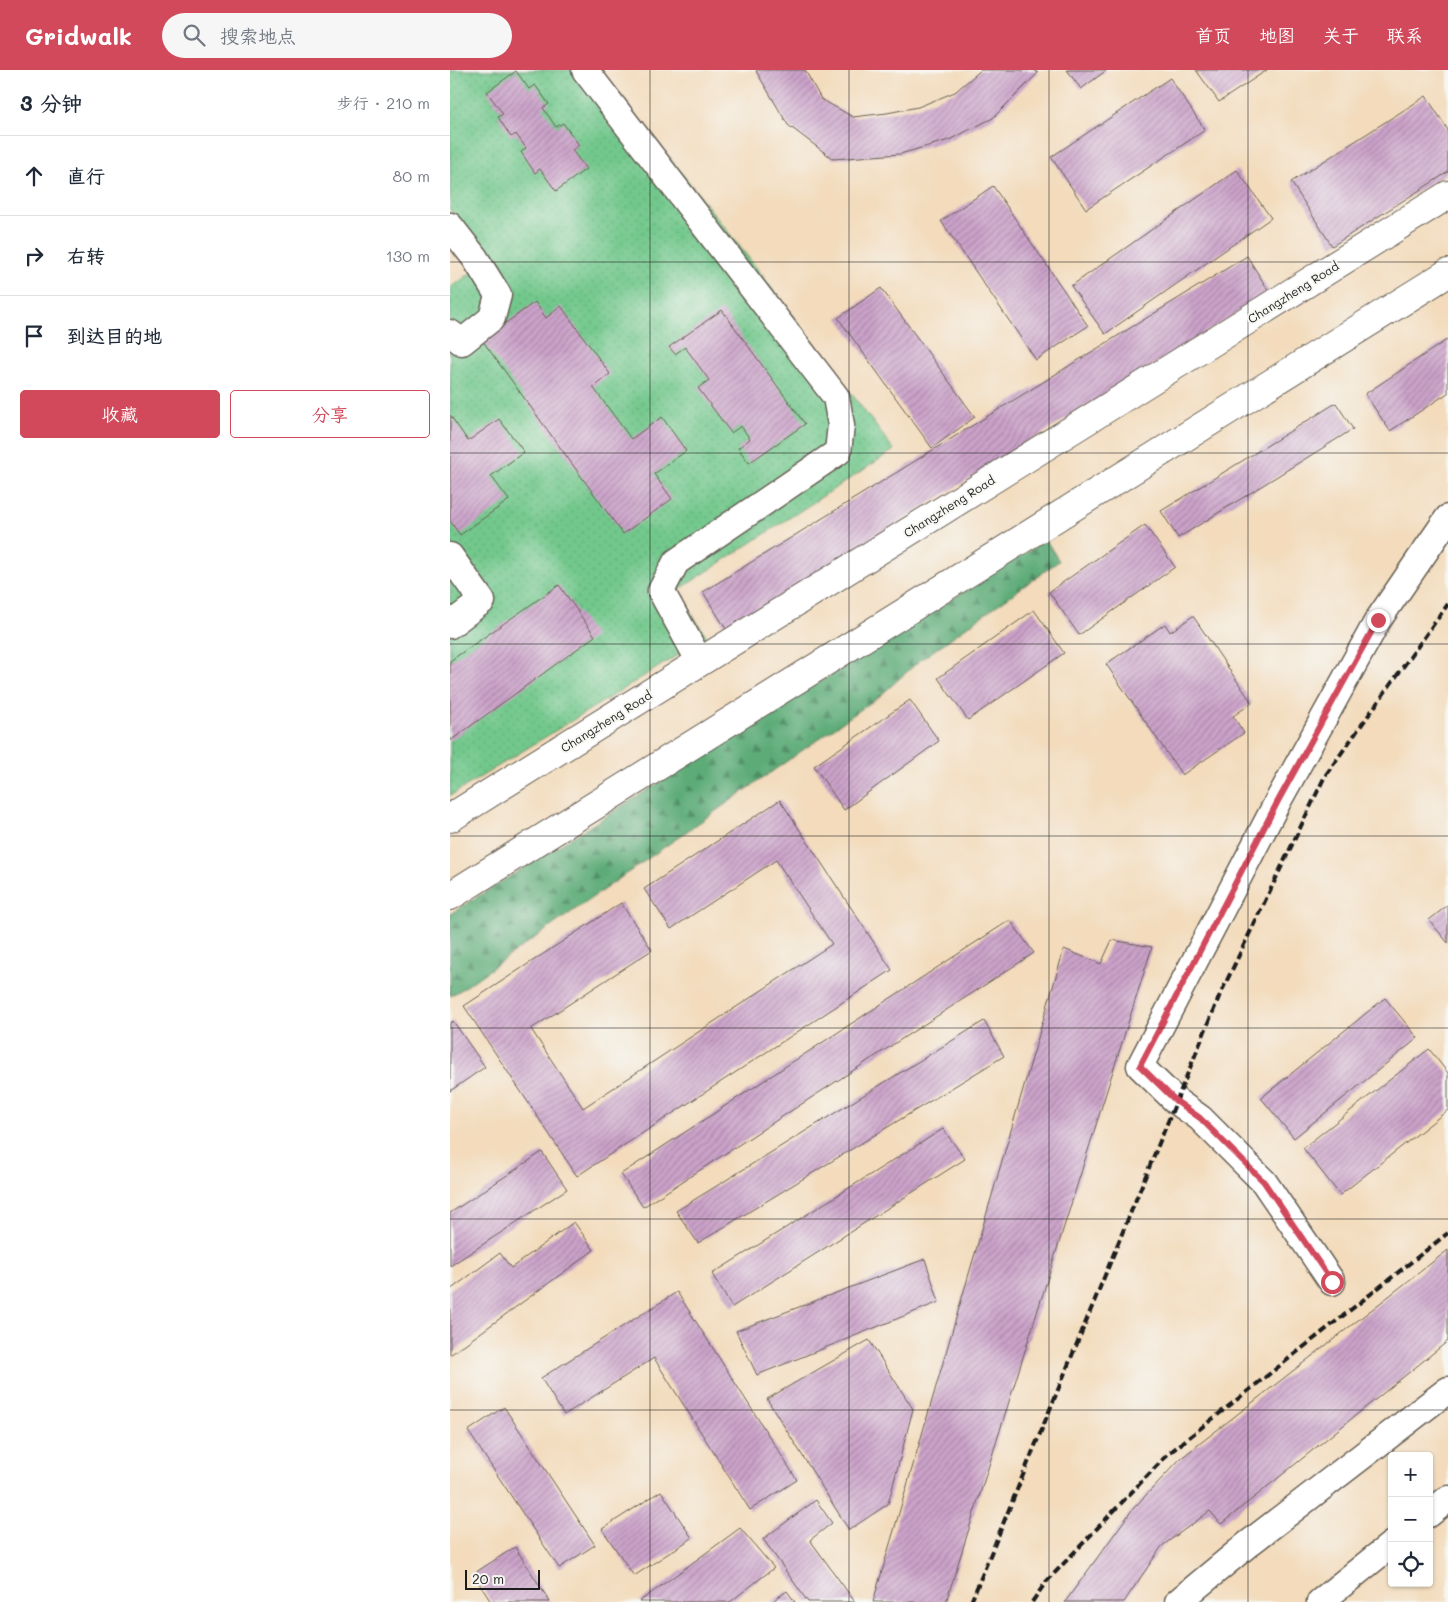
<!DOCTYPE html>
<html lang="zh">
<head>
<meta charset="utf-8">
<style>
	body { margin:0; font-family:Mali,"LXGW WenKai TC",sans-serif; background:#f6f6f7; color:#1f2937 }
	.controls { position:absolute; right:15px; bottom:15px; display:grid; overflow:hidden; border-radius:5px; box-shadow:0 1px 4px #0004 }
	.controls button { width:45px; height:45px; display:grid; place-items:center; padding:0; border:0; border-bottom:1px solid #e0e1e3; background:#fff; color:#1f2937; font:25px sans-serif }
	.scale { position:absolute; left:15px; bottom:12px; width:75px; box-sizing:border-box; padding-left:5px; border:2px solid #1c1c1c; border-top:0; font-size:14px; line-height:18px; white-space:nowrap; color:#1c1c1c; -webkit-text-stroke:4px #f6f6f2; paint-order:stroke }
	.stop { position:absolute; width:15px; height:15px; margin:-11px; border:4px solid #d1495b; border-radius:50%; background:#fff }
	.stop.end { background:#d1495b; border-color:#fff; box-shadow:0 1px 5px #0008 }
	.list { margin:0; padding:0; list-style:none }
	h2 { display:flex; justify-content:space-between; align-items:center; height:65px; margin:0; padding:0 20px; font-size:21px }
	h2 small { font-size:16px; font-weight:400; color:#747a83 }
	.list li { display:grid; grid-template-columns:32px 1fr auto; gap:15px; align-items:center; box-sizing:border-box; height:80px; padding:0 20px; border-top:1px solid #e0e1e3 }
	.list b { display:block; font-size:19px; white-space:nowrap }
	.list em { font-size:16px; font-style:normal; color:#747a83 }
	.actions { display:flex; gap:10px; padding:15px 20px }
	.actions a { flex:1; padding:11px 0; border:1px solid #d1495b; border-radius:5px; text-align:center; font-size:18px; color:#d1495b }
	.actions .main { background:#d1495b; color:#fff }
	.icon { flex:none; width:28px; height:28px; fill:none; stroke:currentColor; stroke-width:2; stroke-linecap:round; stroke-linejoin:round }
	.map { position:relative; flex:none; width:998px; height:1532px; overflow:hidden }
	header { display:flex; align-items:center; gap:30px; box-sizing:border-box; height:70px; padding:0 25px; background:#d1495b; color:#fff }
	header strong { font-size:24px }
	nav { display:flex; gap:28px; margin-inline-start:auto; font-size:18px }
	.search { width:350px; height:45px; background:#f6f6f7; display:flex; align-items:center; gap:12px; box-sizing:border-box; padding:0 18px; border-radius:28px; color:#747a83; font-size:19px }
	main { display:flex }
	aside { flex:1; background:#fff }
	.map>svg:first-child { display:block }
</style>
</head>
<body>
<header>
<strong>Gridwalk</strong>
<div class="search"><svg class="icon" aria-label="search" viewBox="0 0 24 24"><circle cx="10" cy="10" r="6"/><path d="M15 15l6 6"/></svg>搜索地点</div>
<nav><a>首页</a><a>地图</a><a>关于</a><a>联系</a></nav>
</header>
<main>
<aside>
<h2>3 分钟<small>步行 · 210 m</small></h2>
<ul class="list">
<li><svg class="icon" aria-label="ahead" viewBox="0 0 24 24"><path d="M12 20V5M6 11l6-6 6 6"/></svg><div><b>直行</b></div><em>80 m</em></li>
<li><svg class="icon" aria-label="right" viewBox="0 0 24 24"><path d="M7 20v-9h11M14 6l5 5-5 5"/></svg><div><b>右转</b></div><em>130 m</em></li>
<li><svg class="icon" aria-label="arrive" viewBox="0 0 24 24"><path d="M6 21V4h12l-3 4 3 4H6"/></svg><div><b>到达目的地</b></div></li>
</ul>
<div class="actions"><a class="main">收藏</a><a>分享</a></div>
</aside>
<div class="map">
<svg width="998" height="1532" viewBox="0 0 998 1532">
	<defs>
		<pattern id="green-dots" width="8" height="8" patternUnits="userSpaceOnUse" patternTransform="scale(1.25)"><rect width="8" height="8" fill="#72c88c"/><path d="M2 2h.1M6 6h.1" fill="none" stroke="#62ab78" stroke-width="1.8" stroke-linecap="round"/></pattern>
		<pattern id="forest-firs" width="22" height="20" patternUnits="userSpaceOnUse" patternTransform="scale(1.25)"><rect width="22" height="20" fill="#5dac78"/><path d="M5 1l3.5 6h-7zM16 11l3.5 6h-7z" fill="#4c8b62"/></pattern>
		<pattern id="building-hatch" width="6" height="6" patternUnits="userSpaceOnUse" patternTransform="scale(1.25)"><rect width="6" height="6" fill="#cca3ca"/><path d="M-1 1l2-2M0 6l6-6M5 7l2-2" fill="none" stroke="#a584a3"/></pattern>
	</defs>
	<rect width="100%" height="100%" fill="#f6f6f2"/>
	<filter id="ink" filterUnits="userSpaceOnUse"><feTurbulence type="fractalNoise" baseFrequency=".02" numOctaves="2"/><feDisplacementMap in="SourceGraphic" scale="10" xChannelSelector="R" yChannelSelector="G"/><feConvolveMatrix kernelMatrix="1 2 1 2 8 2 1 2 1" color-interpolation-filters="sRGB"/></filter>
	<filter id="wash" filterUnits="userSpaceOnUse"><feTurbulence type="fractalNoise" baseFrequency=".0096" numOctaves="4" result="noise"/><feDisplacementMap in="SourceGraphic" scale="20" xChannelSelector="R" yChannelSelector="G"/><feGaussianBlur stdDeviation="1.12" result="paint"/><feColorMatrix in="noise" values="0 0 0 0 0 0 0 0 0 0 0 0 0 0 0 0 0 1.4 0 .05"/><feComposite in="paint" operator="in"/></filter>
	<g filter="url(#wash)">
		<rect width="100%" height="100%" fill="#f3dbbc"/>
		<polygon fill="url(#green-dots)" stroke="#477254" points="0,0 150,0 305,196 444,380 227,521 257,567 0,726 0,218 39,190 0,140"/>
		<polygon fill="url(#forest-firs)" stroke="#3c644a" points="596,470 609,491 469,591 430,626 9,921 0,926 0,844"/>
		<g id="blocks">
			<g fill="url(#building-hatch)">
				<polygon points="308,0 355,0 371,29 403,47 437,43 468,37 505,22 531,0 584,0 588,3 543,48 499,70 450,84 383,89 338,55 306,1"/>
				<polygon points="617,0 657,0 631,19"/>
				<polygon points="746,0 817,0 769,32"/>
				<polygon points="66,1 79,19 85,15 99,34 93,38 106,57 113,53 129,75 122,80 136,99 106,121 90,99 85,103 71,82 76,78 66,64 61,67 48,47 53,44 37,22"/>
				<polygon points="720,8 755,60 636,139 601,87"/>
				<polygon points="976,26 998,60 998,102 882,176 841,112"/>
				<polygon points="787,100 821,148 655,264 621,216"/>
				<polygon points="543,116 638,256 586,290 491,151"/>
				<polygon points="797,186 820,223 276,559 253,522"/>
				<polygon points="431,218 525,347 482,378 388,248"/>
				<polygon points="85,232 96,248 111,236 160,304 143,317 181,369 212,347 236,381 204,404 222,429 173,464 32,270"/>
				<polygon points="272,240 355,354 299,393 288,378 300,369 291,356 281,363 248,318 259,310 235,277 225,284 219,277"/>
				<polygon points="998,269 998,323 940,361 915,324"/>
				<polygon points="886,333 903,359 728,468 711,441"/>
				<polygon points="0,345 18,371 49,349 74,382 41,406 59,430 10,465 0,451"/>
				<polygon points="695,455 725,497 629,565 599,522"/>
				<polygon points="109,515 145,566 0,671 0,591"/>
				<polygon points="584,540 614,583 518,650 488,608"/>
				<polygon points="743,546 802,633 783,646 794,663 732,705 656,594 715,554 720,562"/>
				<polygon points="460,630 489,671 394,740 364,696"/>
				<polygon points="330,730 442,900 127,1106 14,936 171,833 202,880 81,959 133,1038 382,874 326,790 221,859 194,819"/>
				<polygon points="998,835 998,873 979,850"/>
				<polygon points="560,850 584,883 193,1137 171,1104"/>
				<polygon points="662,870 702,877 496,1532 423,1532 614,879 651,894"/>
				<polygon points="935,928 968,968 844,1068 811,1028"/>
				<polygon points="3,951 35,997 0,1021 0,953"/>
				<polygon points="534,951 554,986 248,1173 226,1141"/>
				<polygon points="979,979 998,1003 998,1040 890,1125 853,1078"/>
				<polygon points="493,1059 515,1089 282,1237 262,1204"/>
				<polygon points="92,1082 117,1119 0,1196 0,1143"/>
				<polygon points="124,1152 144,1180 0,1285 0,1220 50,1183 61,1198"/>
				<polygon points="998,1180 998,1271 771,1454 760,1441 712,1476 674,1532 615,1532 682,1440 730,1389"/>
				<polygon points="475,1189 489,1232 307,1305 286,1261"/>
				<polygon points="227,1222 347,1410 300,1440 204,1288 114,1345 91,1308"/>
				<polygon points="419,1270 463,1339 438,1434 399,1460 317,1329"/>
				<polygon points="54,1337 145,1475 109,1498 18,1361"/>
				<polygon points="211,1421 242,1468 184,1506 152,1459"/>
				<polygon points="366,1430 382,1453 360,1470 405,1532 358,1532 313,1469"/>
				<polygon points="290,1458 324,1498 280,1532 189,1532"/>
				<polygon points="65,1477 100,1532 41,1532 23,1504"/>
				<polygon points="337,1521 345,1532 321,1532"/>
			</g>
		</g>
	</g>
	<g filter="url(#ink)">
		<use href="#blocks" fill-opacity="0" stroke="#675f54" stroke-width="1"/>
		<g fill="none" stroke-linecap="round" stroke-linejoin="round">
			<defs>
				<g id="minor">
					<polyline points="135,0 386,327 391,355 388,382 226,492 211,521 250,592"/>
					<polyline points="0,156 25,188 48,225 42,248 12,272 0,263"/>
					<polyline points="0,486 32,531 0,555"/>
					<polyline points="882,1212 814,1112 750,1048 726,1031 690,996 828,731 928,550 998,448"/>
					<polyline points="979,1444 998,1429"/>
					<polyline points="728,1532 798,1474 998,1320"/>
					<polyline points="870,1532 942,1474"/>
				</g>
				<g id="major">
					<polyline points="0,748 998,125"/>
					<polyline points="0,826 998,203"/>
				</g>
			</defs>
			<use href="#minor" stroke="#675f54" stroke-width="29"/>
			<use href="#major" stroke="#675f54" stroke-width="30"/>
			<use href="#minor" stroke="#fff" stroke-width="26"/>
			<use href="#major" stroke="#fff" stroke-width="28"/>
			<g stroke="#1c1c1c" stroke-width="4" stroke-dasharray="8 4" stroke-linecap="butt">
				<polyline points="521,1532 769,927 875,706 998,534"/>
				<polyline points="582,1532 596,1512 718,1384 998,1163"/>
			</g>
		</g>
	</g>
	<g fill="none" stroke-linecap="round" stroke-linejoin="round" filter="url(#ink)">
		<polyline stroke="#d1495b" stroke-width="6" points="882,1212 814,1112 750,1048 726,1031 690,996 828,731 928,550"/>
	</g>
	<path fill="none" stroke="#1c1c1c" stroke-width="1" stroke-opacity="0.55" d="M200 0V1532M399 0V1532M599 0V1532M798 0V1532M0 192H998M0 383H998M0 574H998M0 766H998M0 958H998M0 1149H998M0 1340H998"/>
	<g text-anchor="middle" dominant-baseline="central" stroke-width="4" stroke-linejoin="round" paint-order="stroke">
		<g font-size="12" fill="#1c1c1c" stroke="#f6f6f2">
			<text transform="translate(843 222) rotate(-32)">Changzheng Road</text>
			<text transform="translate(499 436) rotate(-32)">Changzheng Road</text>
			<text transform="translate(156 651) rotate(-32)">Changzheng Road</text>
		</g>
	</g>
</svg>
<div class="controls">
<button>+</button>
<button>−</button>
<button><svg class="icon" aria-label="locate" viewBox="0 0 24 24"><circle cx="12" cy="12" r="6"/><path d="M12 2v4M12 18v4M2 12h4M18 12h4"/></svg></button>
</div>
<div class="scale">20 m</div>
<div class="stop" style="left:882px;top:1212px"></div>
<div class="stop end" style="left:928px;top:550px"></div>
</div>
</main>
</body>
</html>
